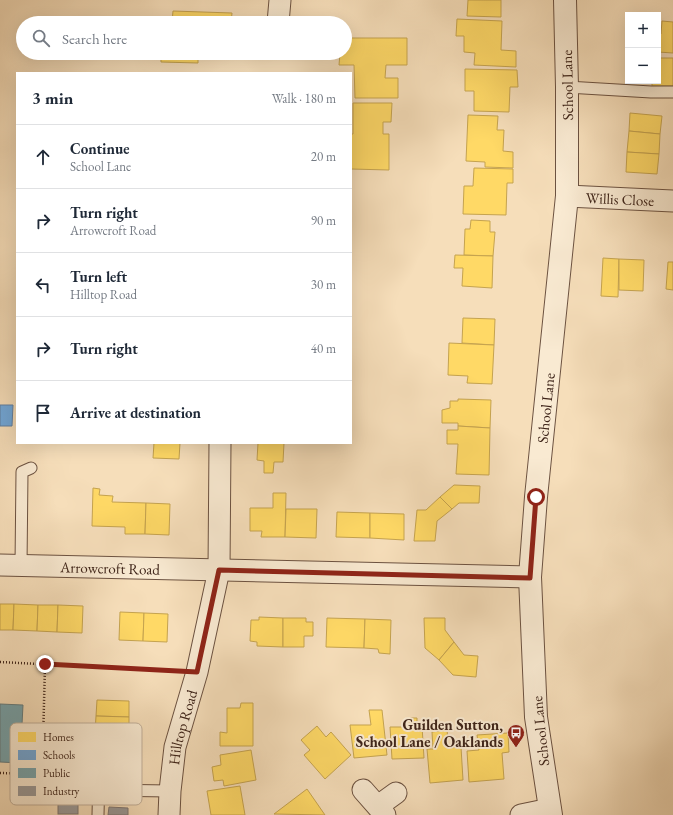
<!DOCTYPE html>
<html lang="en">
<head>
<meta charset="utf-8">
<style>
	body { margin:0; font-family:"EB Garamond",serif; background:#f2f2f3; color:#1f2937 }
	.controls { position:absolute; right:12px; top:12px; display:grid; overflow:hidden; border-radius:0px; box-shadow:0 4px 16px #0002 }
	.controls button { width:36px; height:36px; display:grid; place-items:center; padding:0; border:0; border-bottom:1px solid #e0e1e3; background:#fff; color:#1f2937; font:20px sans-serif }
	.stop { position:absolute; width:12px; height:12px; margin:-9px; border:3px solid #8f2418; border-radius:50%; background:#fff }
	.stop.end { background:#8f2418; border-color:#fff; box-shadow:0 1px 4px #0008 }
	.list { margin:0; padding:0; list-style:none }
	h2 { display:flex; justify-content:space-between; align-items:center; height:52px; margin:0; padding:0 16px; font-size:17px }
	h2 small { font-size:13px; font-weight:400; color:#747a83 }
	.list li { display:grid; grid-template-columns:26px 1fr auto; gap:12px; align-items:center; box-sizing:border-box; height:64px; padding:0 16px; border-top:1px solid #e0e1e3 }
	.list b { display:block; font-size:15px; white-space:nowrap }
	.list p { margin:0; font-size:13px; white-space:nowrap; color:#747a83 }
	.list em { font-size:13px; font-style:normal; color:#747a83 }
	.icon { flex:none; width:22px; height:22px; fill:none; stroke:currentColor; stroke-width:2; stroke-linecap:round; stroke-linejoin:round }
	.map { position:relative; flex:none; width:673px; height:815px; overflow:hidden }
	.search { position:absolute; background:#fff; box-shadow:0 4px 16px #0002; left:16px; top:16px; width:336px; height:44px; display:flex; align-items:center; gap:10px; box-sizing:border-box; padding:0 14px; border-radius:22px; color:#747a83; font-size:15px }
	.panel { position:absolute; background:#fff; box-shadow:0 4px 16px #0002; left:16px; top:72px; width:336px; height:372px; border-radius:0px }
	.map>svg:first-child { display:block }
</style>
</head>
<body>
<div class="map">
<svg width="673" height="815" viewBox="0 0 673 815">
	<rect width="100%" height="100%" fill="#f6deba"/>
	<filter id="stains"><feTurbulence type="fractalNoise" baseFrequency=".005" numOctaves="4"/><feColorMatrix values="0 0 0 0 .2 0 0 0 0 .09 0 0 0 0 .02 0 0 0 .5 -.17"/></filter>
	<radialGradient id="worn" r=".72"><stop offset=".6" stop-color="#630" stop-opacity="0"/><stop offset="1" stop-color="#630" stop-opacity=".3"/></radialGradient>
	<g fill="#ffd966" stroke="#c5a34f">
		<polygon points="468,0 501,0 501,17 467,16"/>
		<polygon points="173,11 232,13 231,23 162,23 172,22"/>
		<polygon points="457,19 502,21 501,50 516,51 516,67 474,65 475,53 464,52 464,36 456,36"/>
		<polygon points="662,21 673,22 673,53 658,52 658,33 661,34"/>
		<polygon points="345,38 407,38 407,65 386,65 385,78 398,78 398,98 355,98 354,65 339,65 340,53 345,53"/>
		<polygon points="161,53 198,53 198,63 161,62"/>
		<polygon points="658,58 673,58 673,86 652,86 652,81 658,81"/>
		<polygon points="465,69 517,70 518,87 510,87 509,112 474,111 474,91 465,91"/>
		<polygon points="353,103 392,103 391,122 383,122 383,134 389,134 389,170 351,169 351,134 353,134"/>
		<polygon points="630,113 662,116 660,134 629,131"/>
		<polygon points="468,115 498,116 497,130 504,130 503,151 513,152 513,168 485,167 485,162 466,161"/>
		<polygon points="629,131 660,134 659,154 627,152"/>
		<polygon points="627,152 659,154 657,174 626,172"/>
		<polygon points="474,168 513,169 513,183 507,183 506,215 463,214 464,186 473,186"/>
		<polygon points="471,220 490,221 490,232 495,232 493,256 464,255 465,229 470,229"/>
		<polygon points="455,255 493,256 492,288 462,286 463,268 454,268"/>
		<polygon points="603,258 619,259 618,297 601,296"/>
		<polygon points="619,259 644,260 643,291 619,290"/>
		<polygon points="668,262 673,262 673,290 666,289"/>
		<polygon points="463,318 495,319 494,345 462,343"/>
		<polygon points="449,343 494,345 492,384 467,383 468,376 448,375"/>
		<polygon points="458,399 491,400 490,428 458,426 458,423 442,423 442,410 450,408 450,401 458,401"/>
		<polygon points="458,426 490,428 489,475 456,474 458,444 447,444 447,430 458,430"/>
		<polygon points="154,443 180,443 179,459 153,458"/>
		<polygon points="258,443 284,443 283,462 274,462 273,473 264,473 264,461 257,460"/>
		<polygon points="454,485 480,486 479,503 459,503 452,509 440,497"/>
		<polygon points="93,488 100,489 99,495 113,496 112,502 146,503 145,534 125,534 125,527 92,526"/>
		<polygon points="273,493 286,493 285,537 261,537 262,531 250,531 250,508 273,508"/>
		<polygon points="440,497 452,509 437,521 435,541 414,541 417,510 426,510"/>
		<polygon points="146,503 170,504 169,535 145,534"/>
		<polygon points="286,509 317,509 316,538 285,537"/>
		<polygon points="337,512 370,513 370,538 336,537"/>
		<polygon points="370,513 404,514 404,540 370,538"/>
		<polygon points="0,604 14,604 13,630 0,630"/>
		<polygon points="14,604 38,605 37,631 13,630"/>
		<polygon points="38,605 58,605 57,632 37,631"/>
		<polygon points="58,605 83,606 82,633 57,632"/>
		<polygon points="120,612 144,613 143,641 119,640"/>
		<polygon points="144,613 168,614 167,642 143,641"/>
		<polygon points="259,617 283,618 283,647 257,646 257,642 250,641 251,620 259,620"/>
		<polygon points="283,618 306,618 306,622 313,622 313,636 304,636 304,647 283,647"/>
		<polygon points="327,618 365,619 364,648 326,647"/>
		<polygon points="424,618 445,618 445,630 454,642 439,660 425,648"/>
		<polygon points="365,619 391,620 390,654 379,653 378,649 364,648"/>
		<polygon points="454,642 464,655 478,656 476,677 453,675 439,660"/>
		<polygon points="97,700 129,701 129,717 96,716"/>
		<polygon points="241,703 253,703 253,746 220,746 220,732 227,733 227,708 240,708"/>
		<polygon points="369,710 382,710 387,755 354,758 350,725 371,725"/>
		<polygon points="96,716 129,717 129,734 95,733"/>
		<polygon points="410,718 417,718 417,726 422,726 424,758 392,759 390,727 410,727"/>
		<polygon points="317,726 326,737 331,732 351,755 325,779 304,755 310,750 301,740"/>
		<polygon points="447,727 448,748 461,747 463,780 430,783 427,749 433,749 432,732 439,731 438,728"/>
		<polygon points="508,733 509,752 502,753 504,779 469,782 467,751 479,750 477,735"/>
		<polygon points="251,750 256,780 224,786 223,780 214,781 212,767 221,765 220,755"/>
		<polygon points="240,786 245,815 211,815 207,791"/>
		<polygon points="307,789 325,815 274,814"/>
	</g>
	<polygon fill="#6fa8dc" stroke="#6080a2" points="0,405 13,405 12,426 0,426"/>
	<polygon fill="#76a5af" stroke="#657e82" points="0,704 23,705 20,763 0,762"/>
	<g fill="#999" stroke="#7e7673">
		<rect x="58" y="772" width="20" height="42"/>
		<polygon points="109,807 128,808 128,815 108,815"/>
	</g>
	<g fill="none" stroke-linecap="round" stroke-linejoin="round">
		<defs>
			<g id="service">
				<polyline points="567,87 651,92 673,92"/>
				<polyline points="21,566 22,472 31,468"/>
				<polyline points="99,790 170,791"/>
				<polyline points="98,815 99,774"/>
			</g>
			<g id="minor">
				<polyline points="278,23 280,0"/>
				<path id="s1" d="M567 196 673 201"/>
				<path id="s2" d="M0 565 530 577"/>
				<polyline points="363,790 385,815"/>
				<polyline points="378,806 396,793"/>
				<path id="s3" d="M169 815 170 791 175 747 197 672 219 570 220 443"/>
				<polyline points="521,815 550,809"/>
			</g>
			<g id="tertiary">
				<path id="s4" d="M551 815 536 717 530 577 536 497 567 196V87L565 0"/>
			</g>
		</defs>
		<use href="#service" stroke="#6c5241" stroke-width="13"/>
		<use href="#minor" stroke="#6c5241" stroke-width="23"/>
		<use href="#tertiary" stroke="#6c5241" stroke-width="24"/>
		<g stroke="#3e2419" stroke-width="2.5" stroke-dasharray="1 2" stroke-linecap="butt">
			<polyline points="0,662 175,671"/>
			<polyline points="0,773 42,774"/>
			<polyline points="22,791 42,780 45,664"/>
		</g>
		<use href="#service" stroke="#f9ead2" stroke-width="11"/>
		<use href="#minor" stroke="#f9ead2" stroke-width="21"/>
		<use href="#tertiary" stroke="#f9ead2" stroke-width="22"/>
	</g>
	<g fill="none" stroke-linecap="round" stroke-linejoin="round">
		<polyline stroke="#8f2418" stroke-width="5" points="45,664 197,672 219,570 530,578 536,497"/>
	</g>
	<defs>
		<symbol id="bus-pin" viewBox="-11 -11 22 30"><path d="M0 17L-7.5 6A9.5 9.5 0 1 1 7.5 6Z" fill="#8f2418" stroke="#f9ead2"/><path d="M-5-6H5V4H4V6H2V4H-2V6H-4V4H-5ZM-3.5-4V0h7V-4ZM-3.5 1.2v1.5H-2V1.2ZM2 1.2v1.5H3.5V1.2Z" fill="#fff"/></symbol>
	</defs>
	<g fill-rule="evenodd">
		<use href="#bus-pin" x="506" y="723" width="20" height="27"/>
	</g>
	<g text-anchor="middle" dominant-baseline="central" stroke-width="4" stroke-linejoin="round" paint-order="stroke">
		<g font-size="15" fill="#3e2419" stroke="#f9ead2">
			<text transform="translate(567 85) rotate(-91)">School Lane</text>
			<text stroke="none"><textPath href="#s1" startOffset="53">Willis Close</textPath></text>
			<text stroke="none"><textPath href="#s4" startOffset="409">School Lane</textPath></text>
			<text stroke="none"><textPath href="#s2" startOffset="110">Arrowcroft Road</textPath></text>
			<text stroke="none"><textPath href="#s3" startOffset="89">Hilltop Road</textPath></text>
			<text transform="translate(540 731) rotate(-96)">School Lane</text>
		</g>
		<g font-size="15" font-weight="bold" fill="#3e2419" stroke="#f9ead2" text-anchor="end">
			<text x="503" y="724">Guilden Sutton,<tspan x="503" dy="17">School Lane / Oaklands</tspan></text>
		</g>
	</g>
	<rect x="10" y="723" width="132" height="82" rx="6" fill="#f9ead2" stroke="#c1af9a" stroke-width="1"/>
	<rect x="18" y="732" width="18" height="10" fill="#ffd966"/>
	<rect x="18" y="750" width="18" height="10" fill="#6fa8dc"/>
	<rect x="18" y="768" width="18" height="10" fill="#76a5af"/>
	<rect x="18" y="786" width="18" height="10" fill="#999"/>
	<g font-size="11" fill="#3e2419">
		<text x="43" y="741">Homes</text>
		<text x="43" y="759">Schools</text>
		<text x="43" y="777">Public</text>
		<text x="43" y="795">Industry</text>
	</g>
	<rect width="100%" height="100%" filter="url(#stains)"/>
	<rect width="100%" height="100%" fill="url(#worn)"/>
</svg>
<div class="controls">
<button>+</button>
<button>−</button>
</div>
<div class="stop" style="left:536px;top:497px"></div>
<div class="stop end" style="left:45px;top:664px"></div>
<div class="search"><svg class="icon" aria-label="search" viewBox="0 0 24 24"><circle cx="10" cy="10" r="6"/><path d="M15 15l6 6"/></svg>Search here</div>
<section class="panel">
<h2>3 min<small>Walk · 180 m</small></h2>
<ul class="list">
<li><svg class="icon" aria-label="ahead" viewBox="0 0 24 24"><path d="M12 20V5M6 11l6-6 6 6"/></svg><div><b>Continue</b><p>School Lane</p></div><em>20 m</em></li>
<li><svg class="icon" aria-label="right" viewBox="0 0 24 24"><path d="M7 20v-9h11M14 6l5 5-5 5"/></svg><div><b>Turn right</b><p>Arrowcroft Road</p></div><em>90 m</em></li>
<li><svg class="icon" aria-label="left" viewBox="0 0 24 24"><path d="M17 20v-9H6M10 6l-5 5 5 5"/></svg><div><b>Turn left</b><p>Hilltop Road</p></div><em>30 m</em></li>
<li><svg class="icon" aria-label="right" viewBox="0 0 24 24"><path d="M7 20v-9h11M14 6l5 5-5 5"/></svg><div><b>Turn right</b></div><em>40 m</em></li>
<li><svg class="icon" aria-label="arrive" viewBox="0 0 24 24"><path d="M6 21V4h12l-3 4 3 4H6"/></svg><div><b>Arrive at destination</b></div></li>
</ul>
</section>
</div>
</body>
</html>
